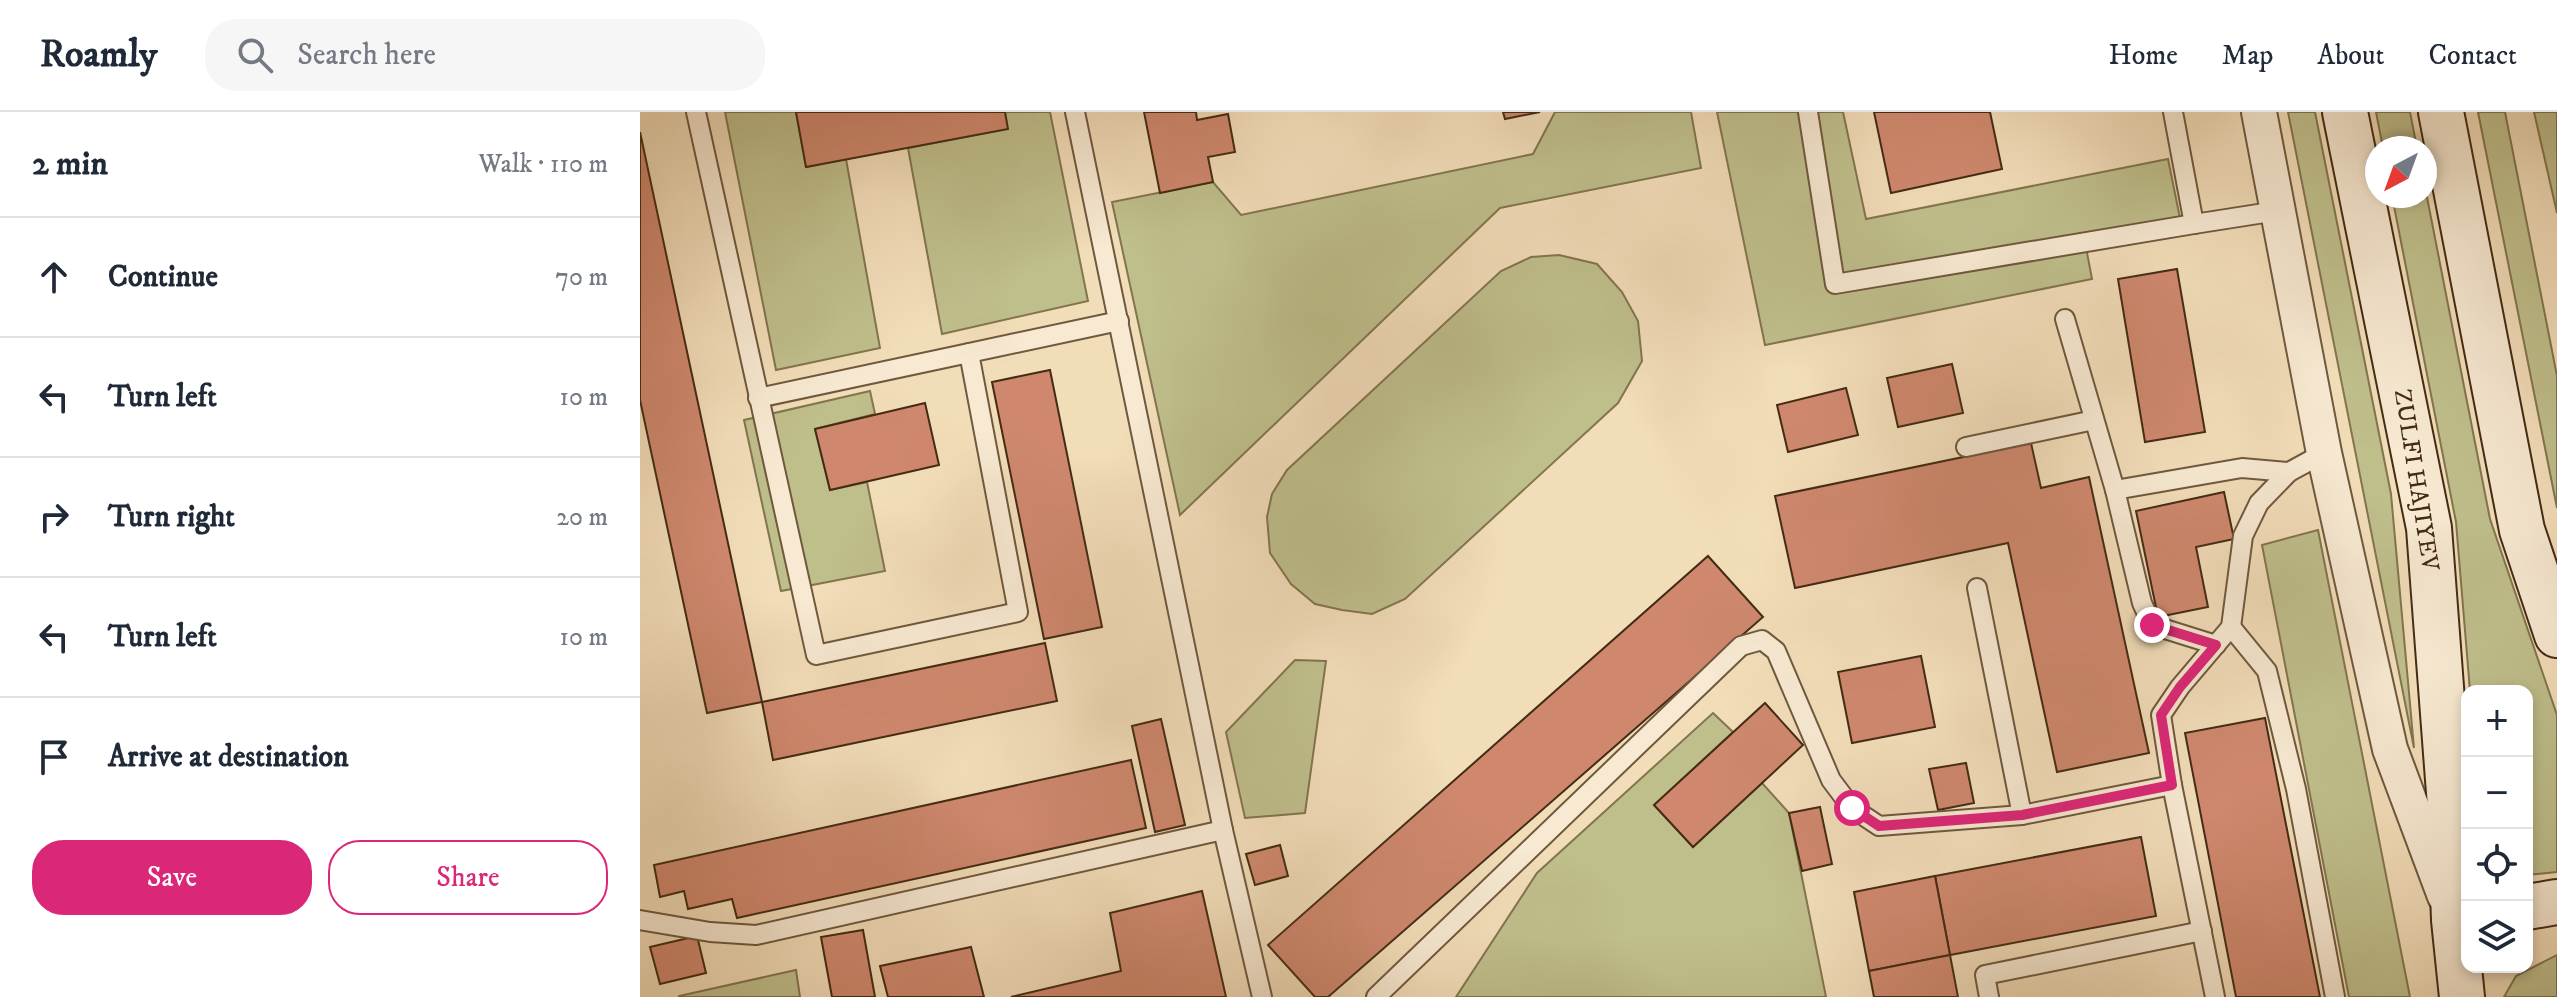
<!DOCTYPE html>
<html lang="en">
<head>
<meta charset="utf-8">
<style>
	body { margin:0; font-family:"IM FELL DW Pica",serif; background:#f6f6f7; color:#1f2937 }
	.controls { position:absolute; right:24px; bottom:24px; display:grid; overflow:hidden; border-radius:16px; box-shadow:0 4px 12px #0003 }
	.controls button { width:72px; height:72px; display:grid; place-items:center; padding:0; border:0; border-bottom:2px solid #e0e1e3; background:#fff; color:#1f2937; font:40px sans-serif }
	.compass { position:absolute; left:1725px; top:24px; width:72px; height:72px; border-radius:50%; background:#fff; box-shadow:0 4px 12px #0003; rotate:221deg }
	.stop { position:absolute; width:24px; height:24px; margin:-18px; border:6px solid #db2777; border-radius:50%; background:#fff }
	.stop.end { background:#db2777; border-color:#fff; box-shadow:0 2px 8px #0008 }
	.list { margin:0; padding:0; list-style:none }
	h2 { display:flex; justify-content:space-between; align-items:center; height:104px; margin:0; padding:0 32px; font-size:34px }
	h2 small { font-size:26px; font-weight:400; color:#747a83 }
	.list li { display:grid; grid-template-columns:52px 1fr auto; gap:24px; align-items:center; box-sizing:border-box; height:120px; padding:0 32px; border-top:2px solid #e0e1e3 }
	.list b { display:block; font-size:30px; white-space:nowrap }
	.list em { font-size:26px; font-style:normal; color:#747a83 }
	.actions { display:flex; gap:16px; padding:24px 32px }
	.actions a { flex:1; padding:18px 0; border:2px solid #db2777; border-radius:32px; text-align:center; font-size:28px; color:#db2777 }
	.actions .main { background:#db2777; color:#fff }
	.icon { flex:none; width:44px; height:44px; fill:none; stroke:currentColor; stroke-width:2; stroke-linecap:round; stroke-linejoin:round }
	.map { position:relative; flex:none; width:1917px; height:885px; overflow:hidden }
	header { display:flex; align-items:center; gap:48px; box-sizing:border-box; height:112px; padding:0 40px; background:#fff; border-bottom:2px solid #e0e1e3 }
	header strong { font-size:38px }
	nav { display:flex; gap:44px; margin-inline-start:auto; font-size:28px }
	.search { width:560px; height:72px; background:#f6f6f7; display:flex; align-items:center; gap:20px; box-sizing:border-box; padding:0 28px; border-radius:32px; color:#747a83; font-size:30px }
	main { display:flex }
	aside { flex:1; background:#fff }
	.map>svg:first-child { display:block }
</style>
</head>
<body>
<header>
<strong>Roamly</strong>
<div class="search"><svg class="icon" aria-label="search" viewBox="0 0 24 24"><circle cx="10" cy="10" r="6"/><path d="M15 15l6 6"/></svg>Search here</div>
<nav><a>Home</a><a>Map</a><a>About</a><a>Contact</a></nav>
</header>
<main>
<aside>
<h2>2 min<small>Walk · 110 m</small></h2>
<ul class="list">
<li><svg class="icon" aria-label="ahead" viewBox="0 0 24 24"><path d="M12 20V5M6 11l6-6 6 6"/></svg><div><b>Continue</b></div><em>70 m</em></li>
<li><svg class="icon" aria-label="left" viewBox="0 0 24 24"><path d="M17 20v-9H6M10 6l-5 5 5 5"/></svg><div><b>Turn left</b></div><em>10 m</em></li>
<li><svg class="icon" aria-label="right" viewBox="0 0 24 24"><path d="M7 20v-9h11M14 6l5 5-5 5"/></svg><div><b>Turn right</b></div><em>20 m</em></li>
<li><svg class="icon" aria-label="left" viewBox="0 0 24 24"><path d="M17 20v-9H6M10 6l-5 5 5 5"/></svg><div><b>Turn left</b></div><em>10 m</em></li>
<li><svg class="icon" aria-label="arrive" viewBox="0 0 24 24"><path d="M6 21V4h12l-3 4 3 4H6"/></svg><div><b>Arrive at destination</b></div></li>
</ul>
<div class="actions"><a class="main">Save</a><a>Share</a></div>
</aside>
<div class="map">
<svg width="1917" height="885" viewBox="0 0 1917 885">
	<rect width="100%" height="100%" fill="#f2ddb9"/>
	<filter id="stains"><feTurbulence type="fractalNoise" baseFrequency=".0025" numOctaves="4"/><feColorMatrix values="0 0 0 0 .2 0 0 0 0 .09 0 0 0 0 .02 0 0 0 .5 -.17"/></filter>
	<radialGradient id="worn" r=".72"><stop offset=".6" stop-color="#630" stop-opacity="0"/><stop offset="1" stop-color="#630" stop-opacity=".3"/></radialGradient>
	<g fill="#bfbf8c" stroke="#827550" stroke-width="2">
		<polygon points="85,0 156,0 166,55 206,47 240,236 136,258"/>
		<polygon points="365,0 410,0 448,189 302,222 268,36 367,17"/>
		<polygon points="915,0 1051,0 1061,56 860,96 540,403 472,90 573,70 601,103 893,42"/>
		<polygon points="1077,0 1203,0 1226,107 1528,47 1540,106 1444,125 1452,167 1125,233"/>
		<polygon points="1648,0 1675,0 1751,382 1774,636"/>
		<polygon points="1736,0 1770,0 1777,36 1743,36"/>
		<polygon points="1838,0 1865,0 1917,264 1917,396"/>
		<polygon points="1894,0 1917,0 1917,101"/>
		<polygon points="1785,75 1850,407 1917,603 1917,760 1887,763 1887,579 1830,579 1816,410 1752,84 1785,84"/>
		<polygon points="919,143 957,152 982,180 998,209 1002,249 978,291 765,487 732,502 702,498 675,492 651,472 630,441 627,405 632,382 647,358 861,159 891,145"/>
		<polygon points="230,279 235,302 175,317 190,378 227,370 245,459 141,479 104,308"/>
		<polygon points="1678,418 1770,885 1709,885 1622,433"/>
		<polygon points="655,548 686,549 665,701 605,706 586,620"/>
		<polygon points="1073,601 1093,620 1014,693 1053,735 1122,671 1149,701 1186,885 816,885 897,761"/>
		<polygon points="1917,843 1917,885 1864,885 1876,864"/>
		<polygon points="156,858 160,885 39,885 39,884"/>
	</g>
	<g fill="#cf886e" stroke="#442b14" stroke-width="2">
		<polygon points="156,0 365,0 368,17 166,55"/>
		<polygon points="504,0 556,0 557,8 588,2 595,40 568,45 573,70 520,81"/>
		<polygon points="863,0 900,0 865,7"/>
		<polygon points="1234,0 1350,0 1362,57 1251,81"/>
		<polygon points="0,20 122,590 67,601 0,288"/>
		<polygon points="1537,157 1565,320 1505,330 1478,167"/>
		<polygon points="1312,252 1323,301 1258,315 1247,266"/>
		<polygon points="410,258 462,515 404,527 352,270"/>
		<polygon points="1206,276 1218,323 1148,340 1137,293"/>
		<polygon points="285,291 299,353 190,378 175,317"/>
		<polygon points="1391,331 1401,376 1449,365 1509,641 1417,660 1368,431 1155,476 1135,384"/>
		<polygon points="1584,380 1594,427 1556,435 1568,495 1518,505 1496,399"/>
		<polygon points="1068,444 1123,505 688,885 675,885 628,833"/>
		<polygon points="405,531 417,589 133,648 122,590"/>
		<polygon points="1281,544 1295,615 1212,631 1198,560"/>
		<polygon points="1125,591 1163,633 1053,735 1014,693"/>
		<polygon points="1625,606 1680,885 1596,885 1545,621"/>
		<polygon points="521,607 545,713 515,720 492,614"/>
		<polygon points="491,648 506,716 97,806 92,787 48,797 44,779 20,785 14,753"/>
		<polygon points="1326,651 1334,691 1298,698 1289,657"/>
		<polygon points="1180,695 1192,752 1162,759 1149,701"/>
		<polygon points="1501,725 1516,804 1310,843 1295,764"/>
		<polygon points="640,733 648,764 615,773 606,742"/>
		<polygon points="1295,764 1310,843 1229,859 1214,780"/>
		<polygon points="562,779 586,885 371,885 481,859 470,801"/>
		<polygon points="223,818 235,885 192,885 181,825"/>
		<polygon points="57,824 66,861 20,872 10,835"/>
		<polygon points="331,835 344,885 248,885 240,854"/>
		<polygon points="1310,843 1318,885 1234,885 1229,859"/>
	</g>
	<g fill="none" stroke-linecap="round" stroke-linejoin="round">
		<defs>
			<g id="lane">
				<polyline points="56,0 176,543 378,500 329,241 479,209"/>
				<polyline points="435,0 583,718 622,885"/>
				<polyline points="1168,0 1195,172 1554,112"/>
				<polyline points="1533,0 1554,112 1637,99"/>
				<polyline points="1425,207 1475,378 1502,491 1512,513 1576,533"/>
				<polyline points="118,286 329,241"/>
				<polyline points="1326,335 1454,308"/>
				<polyline points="1475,378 1602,356 1649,360"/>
				<polyline points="1337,476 1382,703"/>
				<polyline points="1591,515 1627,559 1656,677 1695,885"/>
				<polyline points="1532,673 1575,885"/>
				<polyline points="0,808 70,820 116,823 583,718"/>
				<polyline points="736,885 1101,534 1122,528 1136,539 1191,668 1212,696 1239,714 1382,703 1532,673 1521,603 1540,575 1591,515 1603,424 1619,391 1649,360 1684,341"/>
				<polyline points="1349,885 1345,863 1562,819"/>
			</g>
			<polyline id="street" points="1619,0 1684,341 1750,637 1805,784"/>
			<g id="secondary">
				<polyline points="1705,0 1789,416 1810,694 1814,808 1822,885"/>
				<polyline points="1801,0 1882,418 1917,523"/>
				<polyline points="1887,795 1917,790"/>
			</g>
		</defs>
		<use href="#lane" stroke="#70583d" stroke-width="22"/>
		<use href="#street" stroke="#70583d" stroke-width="38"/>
		<use href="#secondary" stroke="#442b14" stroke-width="48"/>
		<use href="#lane" stroke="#f7e9d2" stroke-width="18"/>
		<use href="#street" stroke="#f7e9d2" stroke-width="34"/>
		<use href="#secondary" stroke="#f7e9d2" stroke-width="44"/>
	</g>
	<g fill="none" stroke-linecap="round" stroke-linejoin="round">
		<polyline stroke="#db2777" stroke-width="10" points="1212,696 1239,714 1382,703 1532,673 1521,603 1540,575 1576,533 1512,513"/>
	</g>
	<g text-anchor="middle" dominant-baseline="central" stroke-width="6" stroke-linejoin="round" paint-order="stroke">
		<g font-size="24" fill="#442b14" stroke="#f7e9d2">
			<text transform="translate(1776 368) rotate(81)">ZULFI HAJIYEV</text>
		</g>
	</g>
	<rect width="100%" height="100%" filter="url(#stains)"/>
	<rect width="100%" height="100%" fill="url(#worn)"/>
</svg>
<div class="controls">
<button>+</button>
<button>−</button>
<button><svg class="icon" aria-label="locate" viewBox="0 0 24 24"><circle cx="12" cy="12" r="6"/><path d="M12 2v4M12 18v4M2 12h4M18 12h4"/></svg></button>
<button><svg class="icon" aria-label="layers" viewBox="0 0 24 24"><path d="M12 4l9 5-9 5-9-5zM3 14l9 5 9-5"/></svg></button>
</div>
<svg class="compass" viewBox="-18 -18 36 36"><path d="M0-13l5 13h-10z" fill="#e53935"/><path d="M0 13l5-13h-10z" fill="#747a83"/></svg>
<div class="stop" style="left:1212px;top:696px"></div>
<div class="stop end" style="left:1512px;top:513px"></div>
</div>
</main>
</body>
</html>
